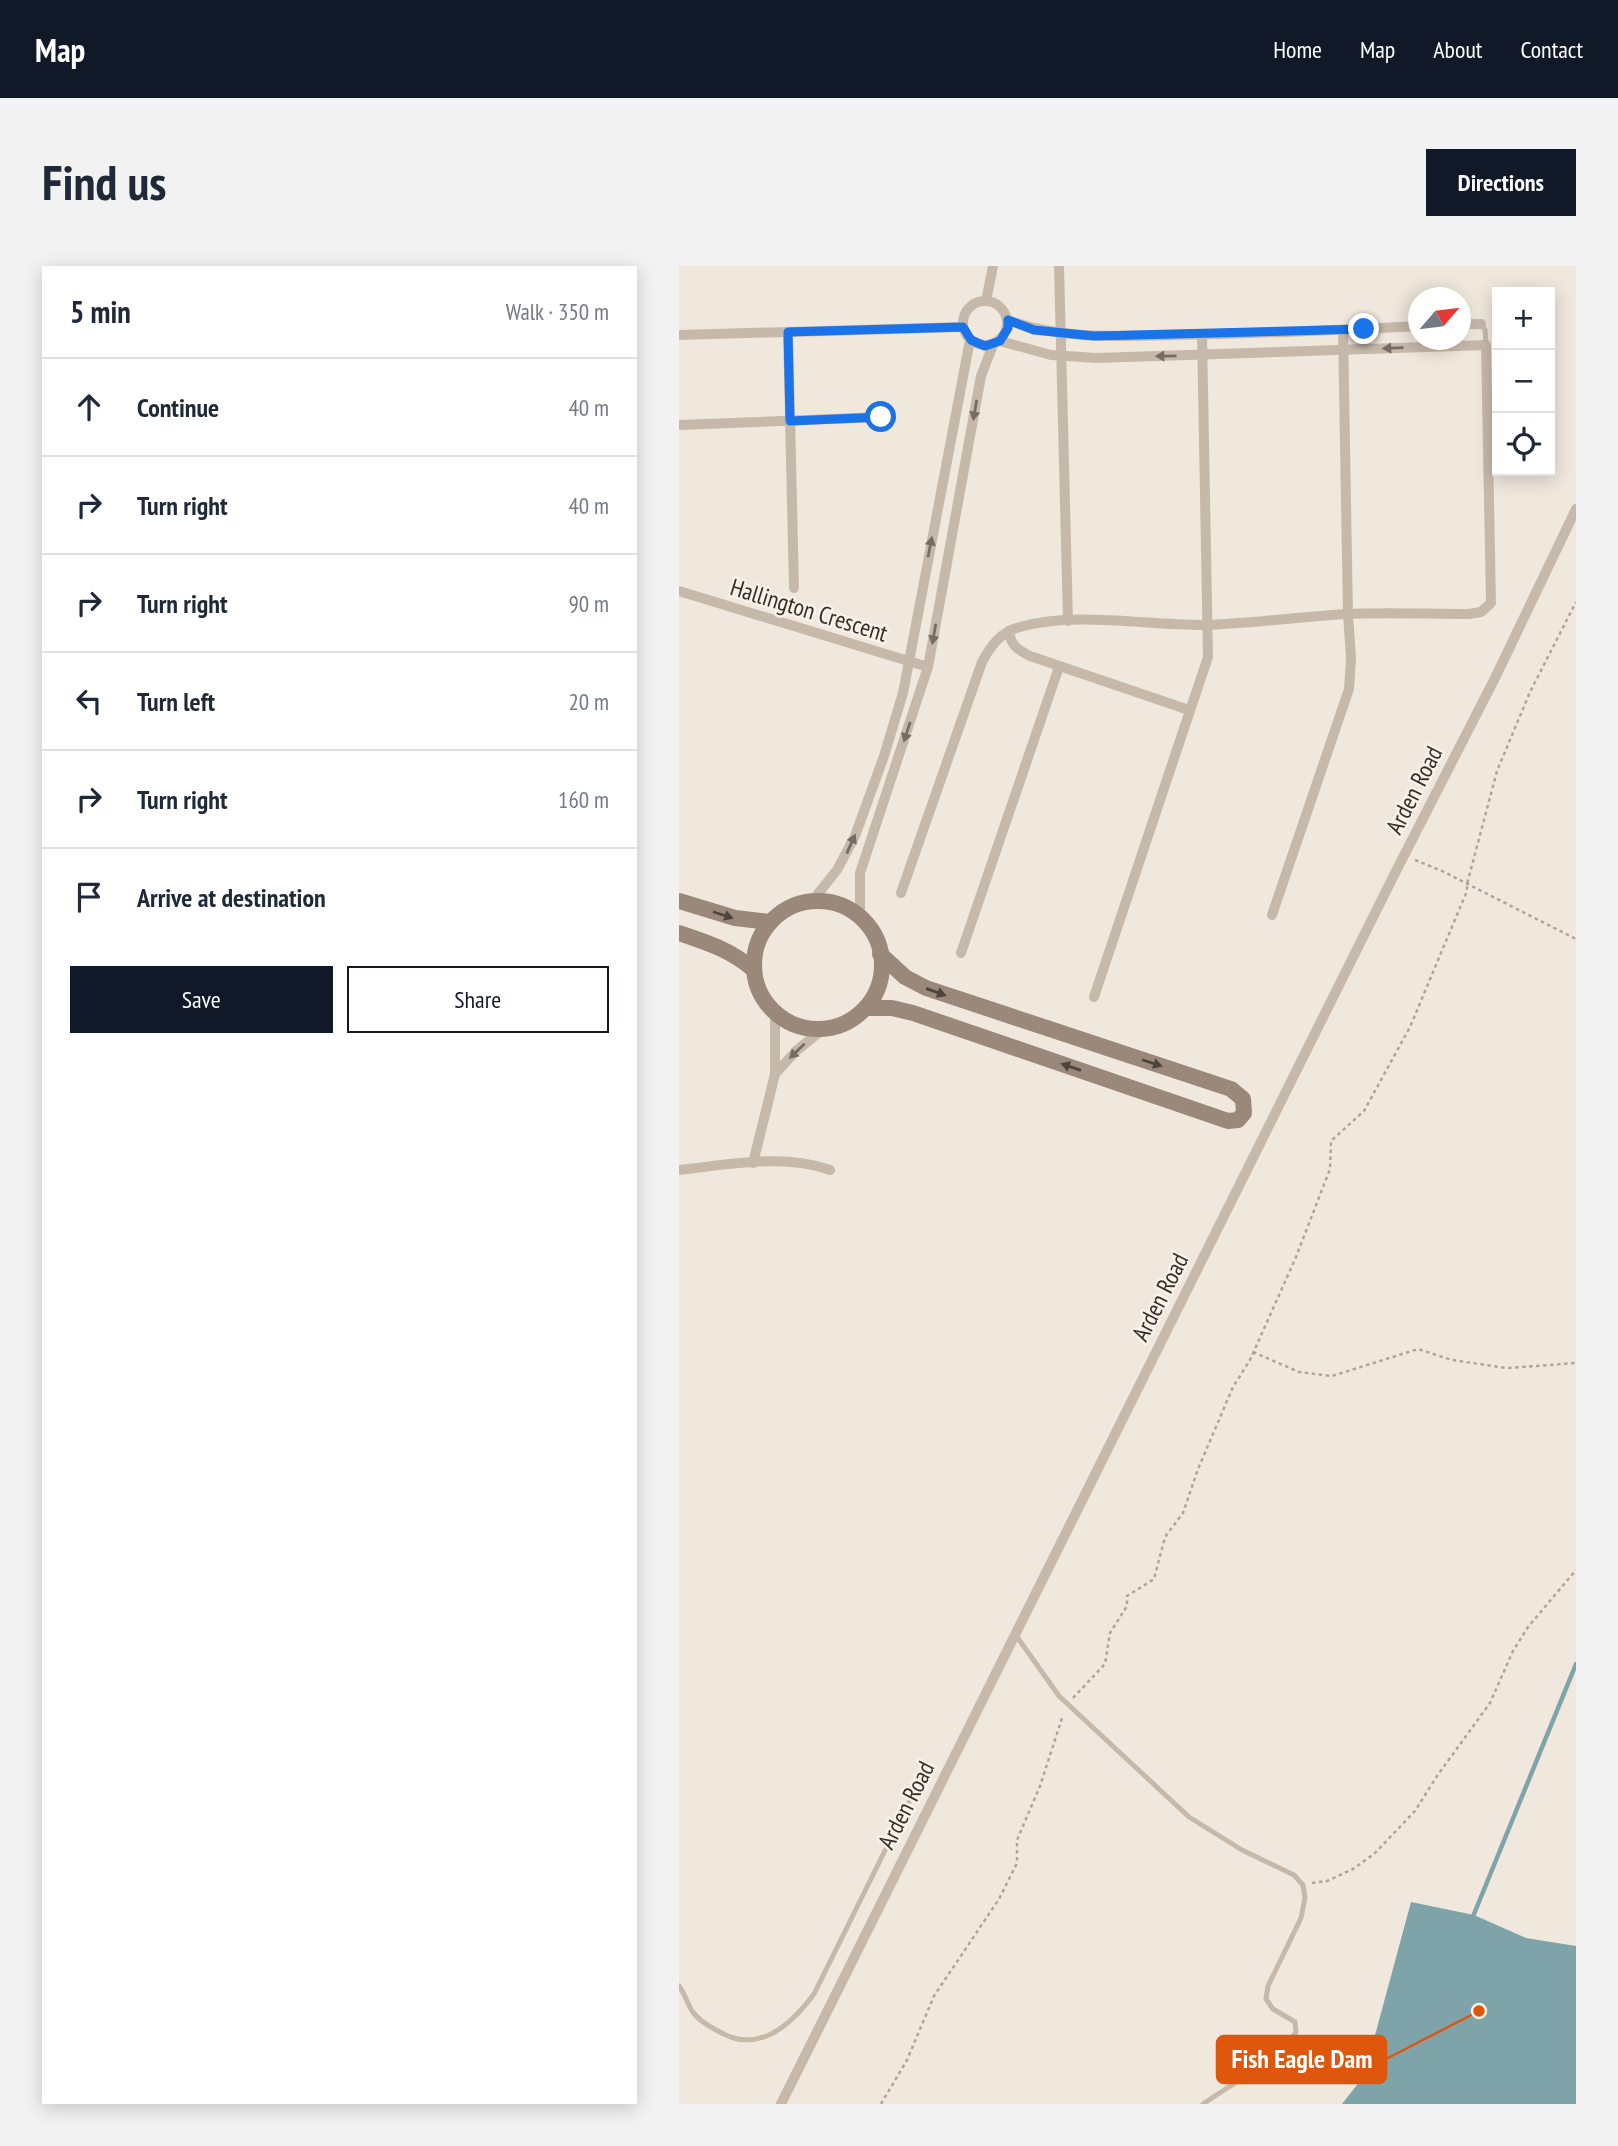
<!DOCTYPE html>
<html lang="en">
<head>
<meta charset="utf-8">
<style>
	body { margin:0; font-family:"PT Sans Narrow",sans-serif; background:#f2f2f3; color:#1f2937 }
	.controls { position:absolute; right:21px; top:21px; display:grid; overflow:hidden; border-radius:0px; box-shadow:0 4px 18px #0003 }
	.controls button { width:63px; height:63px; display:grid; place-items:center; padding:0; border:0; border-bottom:2px solid #e0e1e3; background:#fff; color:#1f2937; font:35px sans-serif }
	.compass { position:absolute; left:729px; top:21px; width:63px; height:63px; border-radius:50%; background:#fff; box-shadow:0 4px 18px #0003; rotate:62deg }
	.stop { position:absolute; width:21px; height:21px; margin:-16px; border:5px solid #1a73e8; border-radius:50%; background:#fff }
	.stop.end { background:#1a73e8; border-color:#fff; box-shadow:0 2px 7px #0008 }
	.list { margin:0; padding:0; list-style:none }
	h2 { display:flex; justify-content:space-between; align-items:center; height:91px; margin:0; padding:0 28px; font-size:30px }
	h2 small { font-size:23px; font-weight:400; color:#747a83 }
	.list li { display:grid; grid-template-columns:46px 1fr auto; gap:21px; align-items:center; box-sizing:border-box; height:98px; padding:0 28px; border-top:2px solid #e0e1e3 }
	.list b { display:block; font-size:26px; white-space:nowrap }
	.list em { font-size:23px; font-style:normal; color:#747a83 }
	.actions { display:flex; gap:14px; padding:21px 28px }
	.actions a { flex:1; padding:16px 0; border:2px solid #111827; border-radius:0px; text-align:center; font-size:24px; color:#111827 }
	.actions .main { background:#111827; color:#fff }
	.icon { flex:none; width:38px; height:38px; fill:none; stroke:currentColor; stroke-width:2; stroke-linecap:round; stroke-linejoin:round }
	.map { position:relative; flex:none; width:897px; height:1838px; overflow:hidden; border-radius:0px }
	header { display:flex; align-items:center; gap:42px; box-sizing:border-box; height:98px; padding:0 35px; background:#111827; color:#fff }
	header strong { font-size:33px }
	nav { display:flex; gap:38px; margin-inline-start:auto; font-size:24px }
	.intro { display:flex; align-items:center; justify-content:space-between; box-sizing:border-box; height:168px; padding:0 42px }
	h1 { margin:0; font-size:49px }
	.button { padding:18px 32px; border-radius:0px; background:#111827; color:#fff; font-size:24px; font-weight:700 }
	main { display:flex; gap:42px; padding:0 42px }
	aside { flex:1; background:#fff; border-radius:0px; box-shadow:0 4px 18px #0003 }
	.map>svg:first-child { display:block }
</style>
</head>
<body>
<header>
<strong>Map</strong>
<nav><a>Home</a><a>Map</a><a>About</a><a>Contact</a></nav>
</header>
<div class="intro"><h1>Find us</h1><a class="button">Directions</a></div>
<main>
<aside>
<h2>5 min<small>Walk · 350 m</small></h2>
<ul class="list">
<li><svg class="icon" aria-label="ahead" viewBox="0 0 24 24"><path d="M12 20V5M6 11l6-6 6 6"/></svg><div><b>Continue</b></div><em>40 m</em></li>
<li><svg class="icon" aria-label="right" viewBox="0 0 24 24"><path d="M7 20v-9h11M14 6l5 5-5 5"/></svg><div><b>Turn right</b></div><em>40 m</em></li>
<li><svg class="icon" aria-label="right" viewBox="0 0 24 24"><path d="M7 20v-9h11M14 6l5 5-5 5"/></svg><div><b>Turn right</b></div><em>90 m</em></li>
<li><svg class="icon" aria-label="left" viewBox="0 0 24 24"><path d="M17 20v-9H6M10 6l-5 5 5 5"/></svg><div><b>Turn left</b></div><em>20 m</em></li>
<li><svg class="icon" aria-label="right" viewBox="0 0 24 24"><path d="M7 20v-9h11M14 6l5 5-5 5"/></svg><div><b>Turn right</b></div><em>160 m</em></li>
<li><svg class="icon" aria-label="arrive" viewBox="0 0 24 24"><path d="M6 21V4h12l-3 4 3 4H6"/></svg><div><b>Arrive at destination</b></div></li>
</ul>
<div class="actions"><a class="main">Save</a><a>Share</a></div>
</aside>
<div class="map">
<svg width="897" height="1838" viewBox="0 0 897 1838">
	<rect width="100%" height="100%" fill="#f0e8dd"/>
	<polygon fill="#7ea4aa" points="732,1636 795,1649 847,1672 897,1680 897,1838 663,1838 685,1810"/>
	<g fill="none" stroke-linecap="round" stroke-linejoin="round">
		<polyline stroke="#7ea4aa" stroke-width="4.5" points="793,1653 897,1398"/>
		<g stroke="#b2a494" stroke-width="2.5" stroke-dasharray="3.5 3.5" stroke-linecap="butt">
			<polyline points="736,594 763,605 897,673"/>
			<polyline points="574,1086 620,1106 653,1110 739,1083 773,1094 828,1102 897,1097"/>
			<polyline points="394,1432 426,1398 431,1367 448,1340 448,1330 475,1313 486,1271 504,1247 519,1203 554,1121 571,1094 617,991 651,903 652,875 685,845 731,761 788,625 788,618 818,505 851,426 897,336"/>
			<polyline points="633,1617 648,1615 674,1603 695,1588 736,1545 758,1510 811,1437 834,1385 849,1361 897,1304"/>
			<polyline points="202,1838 228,1794 255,1730 320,1633 338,1597 338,1574 361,1520 384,1449"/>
		</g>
		<g stroke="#c7b9aa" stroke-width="5">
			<polyline points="802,58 806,64 807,78"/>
			<path d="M336 1368 380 1430 510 1551 563 1584 615 1609 624 1619 626 1632 622 1652 589 1720 587 1733 594 1743 616 1756 617 1766C599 1793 551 1819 524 1838"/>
			<path d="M0 1720C6 1728 8 1737 13 1745 19 1754 29 1760 39 1765 79 1789 111 1760 135 1728L230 1536"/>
		</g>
		<g stroke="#c7b9aa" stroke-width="10">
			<polyline points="380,0 389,355"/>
			<circle cx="306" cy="57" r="22"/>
			<polyline points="307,35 314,0"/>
			<path d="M329 54C383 74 437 70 493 69 575 68 657 64 740 60"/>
			<polyline points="782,58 802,58"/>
			<polyline points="109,66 115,322"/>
			<polyline points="0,69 284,61"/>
			<polyline points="0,159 202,151"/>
			<polyline points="0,325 249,401"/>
			<path d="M330 365C332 380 338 383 351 390L510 444"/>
			<path d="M222 627 303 396C312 379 322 366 341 361 399 345 468 360 528 359 574 357 621 351 667 348 708 346 749 348 790 348L802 346 812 337 807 79 417 92 372 89 321 75"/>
			<polyline points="134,634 158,604 176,570 205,490 224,427 291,74"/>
			<polyline points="593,649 670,423 672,392 669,348 664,64"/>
			<polyline points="181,650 181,607 249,401 302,110 314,79"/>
			<polyline points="282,687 380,401"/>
			<polyline points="415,731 529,391 523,68"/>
			<polyline points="96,808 117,785 143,764"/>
			<polyline points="74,897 96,808 96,748"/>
			<path d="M0 904C48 899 104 887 151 904"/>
			<polyline points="102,1838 715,609 816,412 897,243"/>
		</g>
		<g stroke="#9a897b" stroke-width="16">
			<circle cx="139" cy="699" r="64"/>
			<polyline points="0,635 56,652 90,656"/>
			<path d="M0 667C29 677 50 683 74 703"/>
			<polyline points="188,742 213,742 234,747 549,855 559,854 565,847 564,833 552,823 247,722 226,711 201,688"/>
		</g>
	</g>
	<defs><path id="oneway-solid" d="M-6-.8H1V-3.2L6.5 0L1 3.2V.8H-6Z" transform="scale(1.75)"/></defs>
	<g fill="#776c63">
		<use href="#oneway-solid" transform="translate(714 82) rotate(178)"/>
		<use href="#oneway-solid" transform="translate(487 90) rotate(179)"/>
		<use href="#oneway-solid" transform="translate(296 144) rotate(100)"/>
		<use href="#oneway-solid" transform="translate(251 281) rotate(-79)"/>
		<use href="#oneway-solid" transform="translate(255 368) rotate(100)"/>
		<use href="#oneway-solid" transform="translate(228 466) rotate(108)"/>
		<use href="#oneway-solid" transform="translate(172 578) rotate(-66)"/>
		<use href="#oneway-solid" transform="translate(118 785) rotate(136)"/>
	</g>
	<g fill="#4e443e">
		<use href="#oneway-solid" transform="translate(44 649) rotate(18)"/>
		<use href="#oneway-solid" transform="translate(257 726) rotate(20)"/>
		<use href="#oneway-solid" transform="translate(473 797) rotate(18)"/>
		<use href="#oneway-solid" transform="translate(392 801) rotate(-161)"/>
	</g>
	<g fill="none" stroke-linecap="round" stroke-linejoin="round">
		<polyline stroke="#1a73e8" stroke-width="9" points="202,151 111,155 109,66 284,61 292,74 306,80 321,75 329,62 329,54 355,64 415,70 685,63"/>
	</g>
	<g text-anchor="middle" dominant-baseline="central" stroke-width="5" stroke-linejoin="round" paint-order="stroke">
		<g font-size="24" fill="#352d29" stroke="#f8f2e9">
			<text transform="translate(130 344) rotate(17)">Hallington Crescent</text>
			<text transform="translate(735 524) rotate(-63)">Arden Road</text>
			<text transform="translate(481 1031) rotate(-63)">Arden Road</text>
			<text transform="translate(227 1539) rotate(-63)">Arden Road</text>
		</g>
	</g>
	<path fill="none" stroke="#df570d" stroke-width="2.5" d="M800 1745L707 1793"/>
	<circle fill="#df570d" stroke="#f8f2e9" stroke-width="2.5" cx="800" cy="1745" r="7"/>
	<rect fill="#df570d" stroke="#df570d" stroke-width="2.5" x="538" y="1770" width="169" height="47" rx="7"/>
	<g font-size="26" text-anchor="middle" font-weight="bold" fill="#fff">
		<text x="623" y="1802">Fish Eagle Dam</text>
	</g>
</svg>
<div class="controls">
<button>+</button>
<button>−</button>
<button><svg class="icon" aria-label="locate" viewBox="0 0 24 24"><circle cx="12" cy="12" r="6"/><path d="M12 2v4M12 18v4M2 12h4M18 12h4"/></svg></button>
</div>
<svg class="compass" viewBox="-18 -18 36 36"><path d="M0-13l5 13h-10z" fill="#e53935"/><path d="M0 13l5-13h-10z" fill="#747a83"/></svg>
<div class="stop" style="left:202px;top:151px"></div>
<div class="stop end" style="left:685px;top:63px"></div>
</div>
</main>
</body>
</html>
